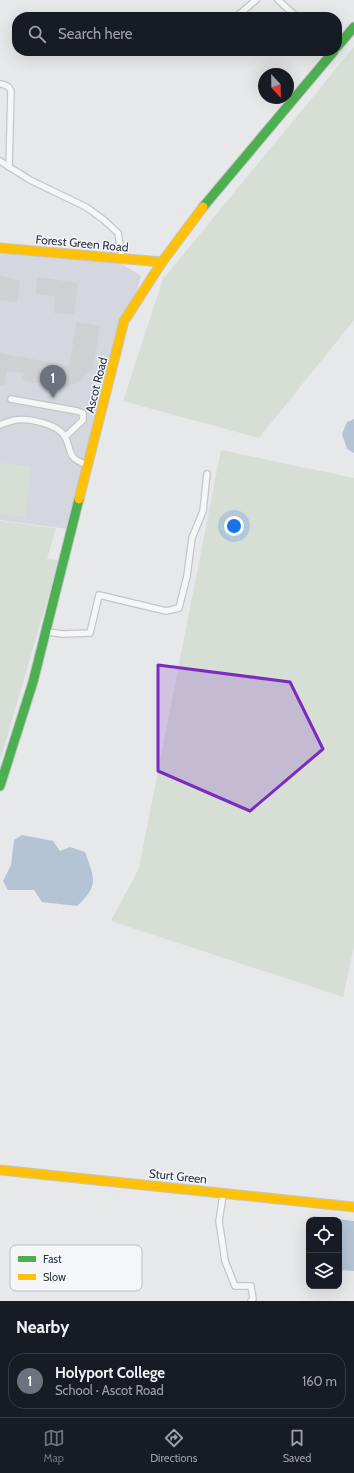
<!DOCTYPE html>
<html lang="en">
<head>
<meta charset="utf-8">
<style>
	body { margin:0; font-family:Cabin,sans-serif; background:#242831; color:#f1f3f6 }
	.controls { position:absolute; right:12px; bottom:12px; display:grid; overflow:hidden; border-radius:8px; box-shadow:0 4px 16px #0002 }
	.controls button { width:36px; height:36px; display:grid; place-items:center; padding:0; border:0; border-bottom:1px solid #363941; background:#171b24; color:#f1f3f6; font:20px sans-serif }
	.compass { position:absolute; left:258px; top:68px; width:36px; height:36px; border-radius:50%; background:#171b24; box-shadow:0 4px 16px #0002; rotate:158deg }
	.you { position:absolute; left:234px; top:526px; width:14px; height:14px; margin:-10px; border:3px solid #fff; border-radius:50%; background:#1a73e8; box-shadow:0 0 0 6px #1a73e833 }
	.badge { display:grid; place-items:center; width:26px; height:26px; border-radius:50%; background:#6c737f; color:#fff; font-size:13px; font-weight:700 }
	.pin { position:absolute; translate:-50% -33px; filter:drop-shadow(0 1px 2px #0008) }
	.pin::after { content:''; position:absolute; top:21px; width:14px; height:12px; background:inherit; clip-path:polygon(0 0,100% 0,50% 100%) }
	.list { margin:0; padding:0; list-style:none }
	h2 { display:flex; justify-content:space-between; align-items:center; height:52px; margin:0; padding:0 16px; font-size:17px }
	h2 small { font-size:13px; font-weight:400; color:#9ea1a6 }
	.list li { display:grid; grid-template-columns:26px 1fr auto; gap:12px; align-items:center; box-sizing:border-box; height:56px; margin:0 8px 8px; padding:0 8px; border:1px solid #363941; border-radius:16px }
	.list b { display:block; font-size:15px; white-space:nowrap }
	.list p { margin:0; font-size:13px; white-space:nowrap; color:#9ea1a6 }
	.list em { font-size:13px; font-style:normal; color:#9ea1a6 }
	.icon { flex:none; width:22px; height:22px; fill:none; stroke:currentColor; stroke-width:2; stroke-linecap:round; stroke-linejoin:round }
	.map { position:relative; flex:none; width:354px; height:1301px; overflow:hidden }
	.search { position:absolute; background:#171b24; box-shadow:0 4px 16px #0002; left:12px; right:12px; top:12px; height:44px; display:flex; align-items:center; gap:10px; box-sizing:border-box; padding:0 14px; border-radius:16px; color:#9ea1a6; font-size:15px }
	.sheet { height:116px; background:#171b24 }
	nav { display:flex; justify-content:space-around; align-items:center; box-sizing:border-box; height:56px; border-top:1px solid #363941; background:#171b24; font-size:11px; color:#9ea1a6 }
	nav a { display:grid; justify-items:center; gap:2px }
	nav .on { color:#6c737f }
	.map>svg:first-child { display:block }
</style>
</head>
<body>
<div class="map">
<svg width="354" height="1301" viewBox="0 0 354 1301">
	<rect width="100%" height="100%" fill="#e6e8ea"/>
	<polygon fill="#d4d7dd" points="0,250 122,264 141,276 68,529 0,520"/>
	<g fill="#d6ded6">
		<polygon points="354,47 354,320 259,438 123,401 163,279"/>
		<polygon points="221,450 354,478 354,946 343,997 111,921 139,868"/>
		<polygon points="0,463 31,466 25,517 0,514"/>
		<polygon points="0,521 56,528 47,559 59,560 0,761"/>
	</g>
	<g fill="#b4c4d5">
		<polygon points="354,419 354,453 347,449 342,434 347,422"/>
		<path d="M22 835 53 841 60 851 70 847 85 852C94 878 100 885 77 906L42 902 34 890H8L3 881 11 865 14 840Z"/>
		<polygon points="313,1216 354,1221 354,1271 339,1270 339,1220 313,1220"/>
	</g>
	<g fill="#ced0d3">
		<polygon points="0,276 20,280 17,303 0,300"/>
		<polygon points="37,277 78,283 74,314 54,313 55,296 36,294"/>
		<polygon points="77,322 100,326 93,368 80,381 64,388 22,380 24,373 7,371 5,385 0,385 0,353 69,366"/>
	</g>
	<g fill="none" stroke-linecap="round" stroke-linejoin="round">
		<defs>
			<g id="lane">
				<polyline points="278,0 297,17"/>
				<polyline points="236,17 256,0"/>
				<path d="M0 84C6 85 9 86 11 91L9 167"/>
				<polyline points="0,161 30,180 86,207 104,220 118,233 122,258"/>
				<polyline points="11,399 77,411 83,413 83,420 65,437"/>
				<path d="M0 425C5 423 10 421 15 420 28 418 59 424 65 437 72 450 67 459 86 464"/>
				<polyline points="48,632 62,634 90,633 99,595 166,611 179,608 187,576 192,538 203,511 207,474"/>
				<polyline points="223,1195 219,1221 225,1261 235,1286 251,1286 253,1299 251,1301"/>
			</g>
			<g id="fast">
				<polyline points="337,47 354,27"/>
				<polyline points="203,207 334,51"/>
				<polyline points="0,786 33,682 79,499"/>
			</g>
			<g id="slow">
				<polyline points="0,248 162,262"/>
				<polyline points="79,499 124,321 162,262 203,207"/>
				<polyline points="0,1170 354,1207"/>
			</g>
		</defs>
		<use href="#lane" stroke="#c4c6c8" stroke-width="8"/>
		<use href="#fast" stroke="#c4c6c8" stroke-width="11"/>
		<use href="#slow" stroke="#c4c6c8" stroke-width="11"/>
		<use href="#lane" stroke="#f5f6f7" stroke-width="5.5"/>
		<use href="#fast" stroke="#4caf50" stroke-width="9"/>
		<use href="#slow" stroke="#ffc107" stroke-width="9"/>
	</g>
	<path fill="#7b2cbf" fill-opacity="0.2" stroke="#7b2cbf" stroke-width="3" stroke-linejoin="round" d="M158 665 290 682 323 749 250 811 158 771Z"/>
	<g text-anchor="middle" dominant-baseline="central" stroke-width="3" stroke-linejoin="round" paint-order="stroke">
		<g font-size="12" fill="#2b3445" stroke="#f4f6f9">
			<text transform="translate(82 243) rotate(5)">Forest Green Road</text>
			<text transform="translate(96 385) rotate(-76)">Ascot Road</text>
			<text transform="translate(178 1176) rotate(6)">Sturt Green</text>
		</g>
	</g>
	<rect x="10" y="1245" width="132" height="46" rx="6" fill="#f4f6f9" stroke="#b8bcc3" stroke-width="1"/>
	<rect x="18" y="1256" width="18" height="6" fill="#4caf50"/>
	<rect x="18" y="1274" width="18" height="6" fill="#ffc107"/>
	<g font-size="11" fill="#2b3445">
		<text x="43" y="1263">Fast</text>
		<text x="43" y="1281">Slow</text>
	</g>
</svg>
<div class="controls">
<button><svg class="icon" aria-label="locate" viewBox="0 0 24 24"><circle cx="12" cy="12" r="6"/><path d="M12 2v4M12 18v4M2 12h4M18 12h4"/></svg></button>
<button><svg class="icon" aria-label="layers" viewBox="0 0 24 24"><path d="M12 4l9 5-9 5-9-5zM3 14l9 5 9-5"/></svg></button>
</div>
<svg class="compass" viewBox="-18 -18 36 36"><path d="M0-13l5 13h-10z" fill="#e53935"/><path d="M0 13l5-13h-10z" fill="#9ea1a6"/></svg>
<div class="you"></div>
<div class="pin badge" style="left:53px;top:398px">1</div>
<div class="search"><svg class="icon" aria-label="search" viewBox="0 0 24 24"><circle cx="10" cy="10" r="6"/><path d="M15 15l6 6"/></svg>Search here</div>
</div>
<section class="sheet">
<h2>Nearby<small></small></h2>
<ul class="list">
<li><span class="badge">1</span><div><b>Holyport College</b><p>School · Ascot Road</p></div><em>160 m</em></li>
</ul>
</section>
<nav>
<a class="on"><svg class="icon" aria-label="map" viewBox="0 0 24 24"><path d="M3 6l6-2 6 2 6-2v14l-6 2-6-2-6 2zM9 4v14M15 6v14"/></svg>Map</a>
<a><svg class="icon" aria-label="directions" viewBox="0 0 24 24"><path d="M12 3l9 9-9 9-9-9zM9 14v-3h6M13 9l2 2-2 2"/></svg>Directions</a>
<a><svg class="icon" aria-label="saved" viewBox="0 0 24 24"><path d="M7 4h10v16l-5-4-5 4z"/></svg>Saved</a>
</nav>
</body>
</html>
